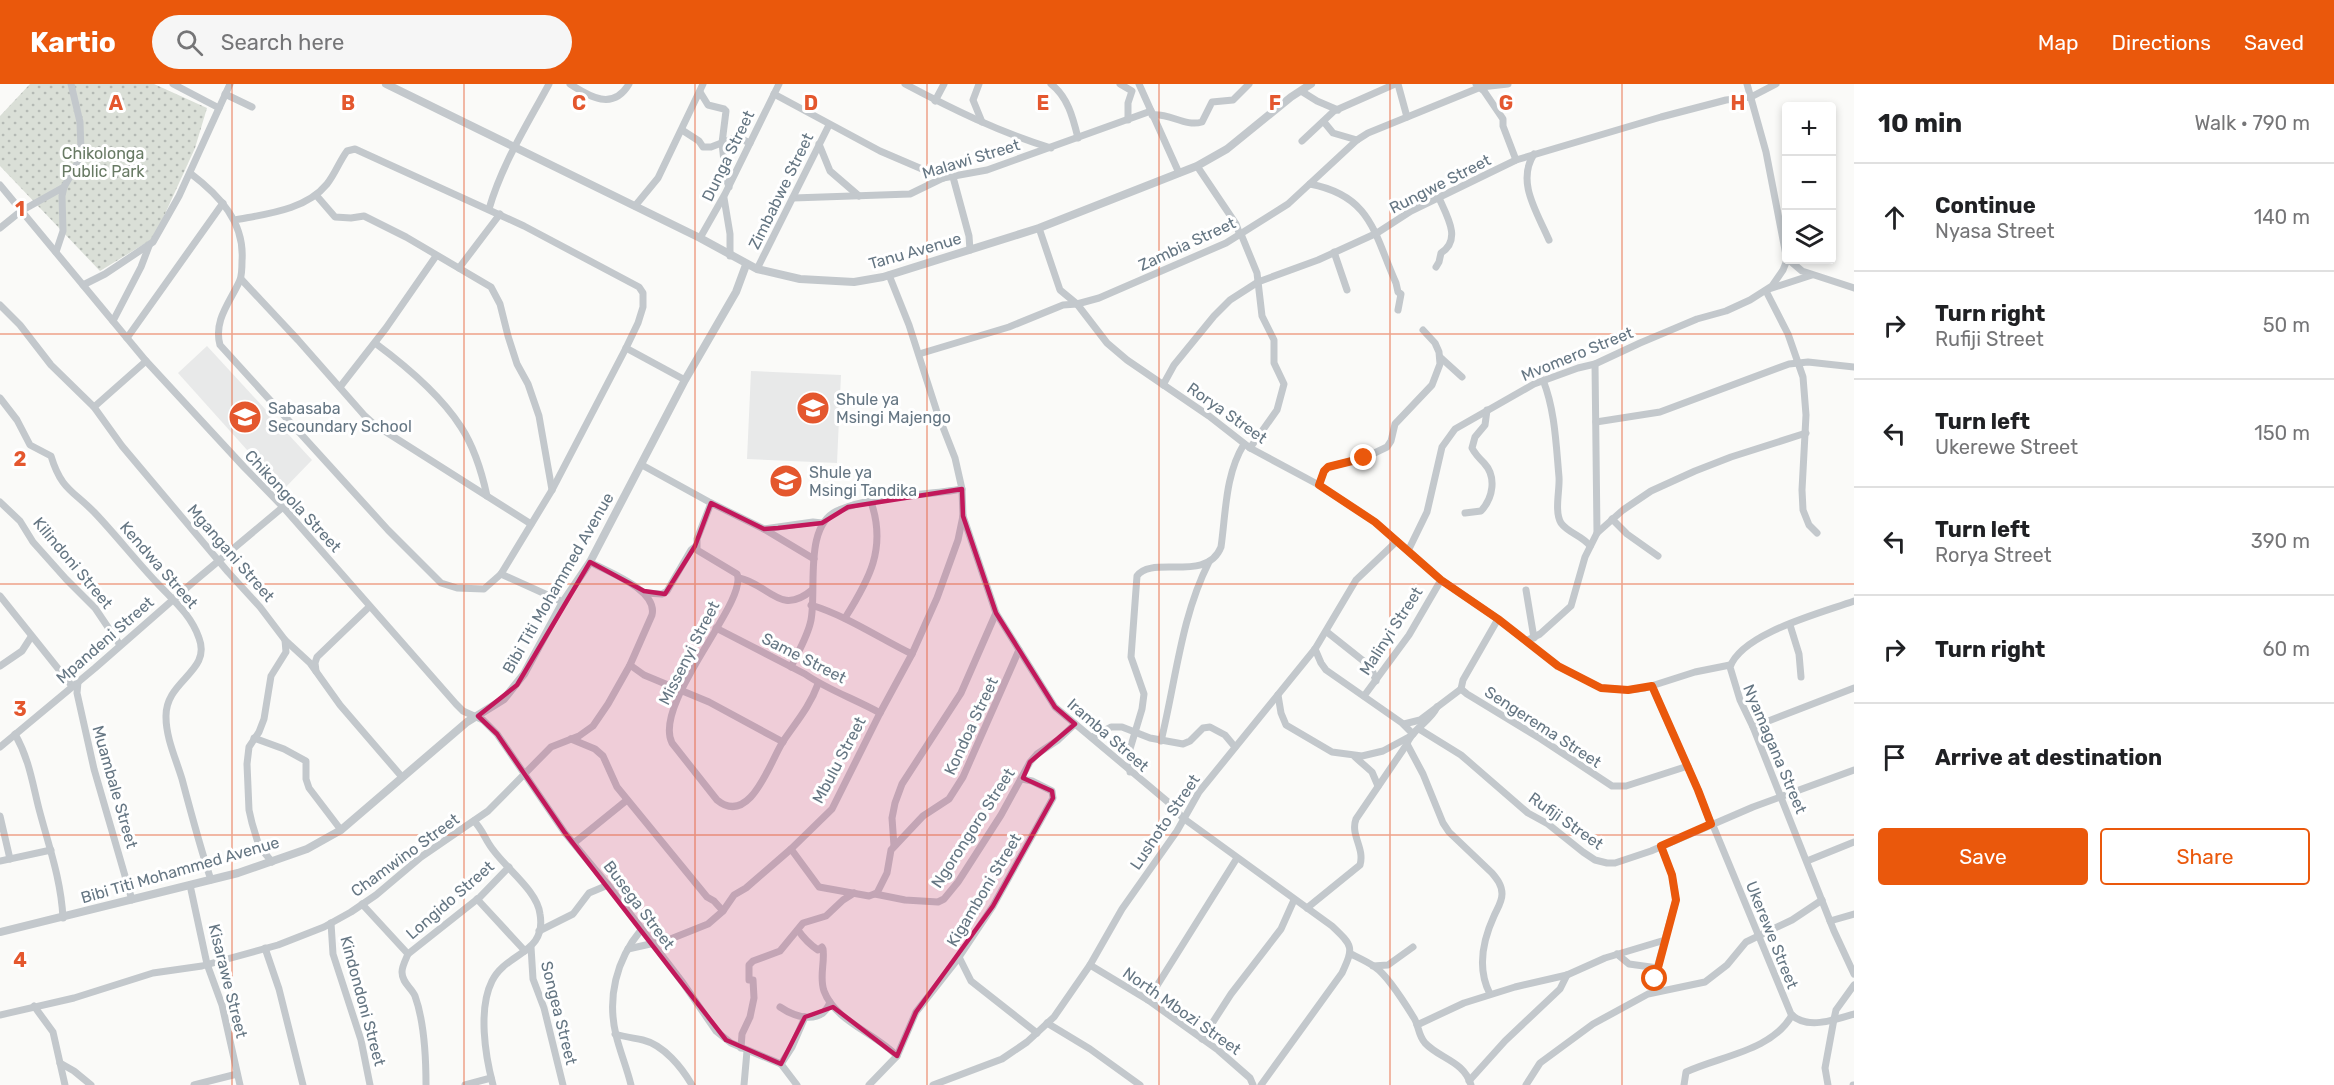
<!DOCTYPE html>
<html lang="en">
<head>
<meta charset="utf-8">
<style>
	body { margin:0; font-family:Rubik,sans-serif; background:#f6f6f6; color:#202124 }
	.controls { position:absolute; right:18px; top:18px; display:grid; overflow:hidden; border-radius:6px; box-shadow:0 3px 9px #0003 }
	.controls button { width:54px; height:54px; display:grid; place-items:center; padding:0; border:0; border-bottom:2px solid #e0e0e0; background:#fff; color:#202124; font:30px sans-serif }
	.stop { position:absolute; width:18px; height:18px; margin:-14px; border:4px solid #ea580c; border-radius:50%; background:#fff }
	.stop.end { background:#ea580c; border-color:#fff; box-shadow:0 2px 6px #0008 }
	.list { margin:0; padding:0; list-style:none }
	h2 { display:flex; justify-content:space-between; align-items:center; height:78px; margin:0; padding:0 24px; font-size:26px }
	h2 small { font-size:20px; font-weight:400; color:#757577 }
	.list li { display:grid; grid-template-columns:39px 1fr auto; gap:18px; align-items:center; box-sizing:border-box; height:108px; padding:0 24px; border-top:2px solid #e0e0e0 }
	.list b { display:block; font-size:22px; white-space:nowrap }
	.list p { margin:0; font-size:20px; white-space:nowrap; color:#757577 }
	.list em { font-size:20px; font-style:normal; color:#757577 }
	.actions { display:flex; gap:12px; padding:18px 24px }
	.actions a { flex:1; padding:14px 0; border:2px solid #ea580c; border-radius:6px; text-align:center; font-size:21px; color:#ea580c }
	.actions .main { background:#ea580c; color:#fff }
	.icon { flex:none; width:33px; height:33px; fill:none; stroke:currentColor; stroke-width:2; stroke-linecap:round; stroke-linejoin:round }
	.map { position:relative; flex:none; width:1854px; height:1001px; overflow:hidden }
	header { display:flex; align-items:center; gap:36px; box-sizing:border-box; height:84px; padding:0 30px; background:#ea580c; color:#fff }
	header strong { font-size:28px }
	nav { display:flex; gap:33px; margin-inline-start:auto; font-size:21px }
	.search { width:420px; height:54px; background:#f6f6f6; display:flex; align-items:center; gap:15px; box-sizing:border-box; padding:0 21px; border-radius:33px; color:#757577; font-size:22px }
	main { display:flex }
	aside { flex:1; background:#fff }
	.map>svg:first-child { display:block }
</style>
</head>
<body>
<header>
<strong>Kartio</strong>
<div class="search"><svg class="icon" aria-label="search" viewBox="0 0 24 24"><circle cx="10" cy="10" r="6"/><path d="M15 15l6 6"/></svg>Search here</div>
<nav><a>Map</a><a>Directions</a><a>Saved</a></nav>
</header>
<main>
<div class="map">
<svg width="1854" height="1001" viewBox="0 0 1854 1001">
	<defs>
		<pattern id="grass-dots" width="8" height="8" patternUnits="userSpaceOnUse" patternTransform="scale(1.5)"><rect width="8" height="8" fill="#dadfd7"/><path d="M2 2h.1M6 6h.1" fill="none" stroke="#b4b9b4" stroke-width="1.8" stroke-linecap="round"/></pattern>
	</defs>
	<rect width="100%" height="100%" fill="#fafaf8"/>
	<g fill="#e8e9e9">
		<polygon points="207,262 312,376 283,406 178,289"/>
		<polygon points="751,287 841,291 837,379 747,375"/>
	</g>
	<polygon fill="url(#grass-dots)" points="30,0 154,0 207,24 195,64 154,154 100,187 0,82 0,32"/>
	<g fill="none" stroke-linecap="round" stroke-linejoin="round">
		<g stroke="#c3c8cc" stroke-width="7">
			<polyline points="173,0 219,24"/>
			<path d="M570 0C590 13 613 27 629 0"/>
			<path d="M905 0C952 25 999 48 1051 64"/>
			<polyline points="979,0 973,16 982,38"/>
			<path d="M1051 0C1068 13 1073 34 1078 54"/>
			<polyline points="1120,0 1132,7 1128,19 1128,36"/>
			<polyline points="1139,0 1179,89"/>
			<polyline points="1398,0 1407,33"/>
			<polyline points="1476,0 1484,7 1503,35 1503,42 1516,76"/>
			<polyline points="1747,0 1766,68 1786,171"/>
			<polyline points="1301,7 1317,17 1338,26"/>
			<polyline points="700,8 708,21 724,25 726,27 722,59 724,78 723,89 726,94 729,103"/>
			<polyline points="225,10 252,23"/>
			<polyline points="774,10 880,67 943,94"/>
			<polyline points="935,17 944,0"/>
			<path d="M1152 31C1170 29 1185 43 1202 38L1212 18 1233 16 1249 0"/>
			<polyline points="1324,38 1333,49 1357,56"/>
			<polyline points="682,46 699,57 703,63 711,63 737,53 750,59"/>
			<polyline points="1302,57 1334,27 1395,0"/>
			<polyline points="819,60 830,87 859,112"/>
			<path d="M1534 70C1516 98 1537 128 1549 156"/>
			<polyline points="1197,82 1236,140 1240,151"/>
			<path d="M190 89C219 111 245 138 242 177 242 183 242 190 240 196 231 217 213 236 220 261L388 446 441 499 457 504 484 505 501 490 552 406 626 264 638 239 643 223V209L639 203 524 142 355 65 347 67C339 78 335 90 327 100 306 126 266 130 235 136"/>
			<polyline points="953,93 969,152 970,166"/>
			<path d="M1310 100C1372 112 1374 150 1396 199L1398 208 1401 210 1398 226"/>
			<polyline points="0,101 146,277 244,383 283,423 456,620 463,627 483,636 497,650 565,749 608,801 683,899 716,947 731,959 781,980 797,1001"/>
			<polyline points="316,111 335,133 351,134 364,132 406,153 491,203 500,220 508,252 517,280 528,300 539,332 552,406"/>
			<polyline points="724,114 730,150 730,172"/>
			<polyline points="793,114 910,110 943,94 987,86 1151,27"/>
			<polyline points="635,122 658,94 703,0"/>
			<path d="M489 125C502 80 527 41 549 0"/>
			<polyline points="0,144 21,127 64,103"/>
			<polyline points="1039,144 1060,206 1077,220 1107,259 1127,276 1209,332 1250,364 1319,401 1375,438 1441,496 1498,535 1558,582 1601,604 1628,606 1645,604 1695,588 1730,581"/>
			<polyline points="1241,150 1257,189 1262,232 1274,256 1274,279 1284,300 1277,326 1250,364"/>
			<polyline points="700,154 725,110 779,0"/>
			<polyline points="56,168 63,147 62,112 64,103 77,80 81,66 80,38 71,0"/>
			<polyline points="1334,168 1347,206"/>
			<polyline points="1789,176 1802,187 1854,204"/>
			<path d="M1436 183 1439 178 1441 169C1462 156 1447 132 1439 114"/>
			<polyline points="459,184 500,130"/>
			<polyline points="757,185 829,41"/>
			<path d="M889 191 909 241 937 328 955 374 962 405 963 432 996 529 1055 623 1168 718 1183 734 1332 842C1353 862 1354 863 1342 889L1261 1001"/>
			<polyline points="241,195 298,256 364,331 375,341 531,440"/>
			<polyline points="83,201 105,190 153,158 179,112 230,0"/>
			<polyline points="1769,205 1812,191"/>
			<polyline points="1766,207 1788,250 1803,293 1806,331 1802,406 1803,426 1809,441 1817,449"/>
			<polyline points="0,221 20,241 51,281 94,323 122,362 228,488 260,523 285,556 286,568 271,592 264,635 259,648 249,663 247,680 249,726 252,739 259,762 272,778"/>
			<polyline points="113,237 141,183 149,162"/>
			<polyline points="127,254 223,119"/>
			<path d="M375 259C406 282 440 310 461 343 474 363 482 389 487 412"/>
			<polyline points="626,264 685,296"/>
			<polyline points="919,270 1009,243 1063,221 1077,220 1099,214 1226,159 1288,120 1357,56 1368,49 1481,3 1508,0"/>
			<polyline points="1440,273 1462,293"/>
			<polyline points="1595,280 1597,449"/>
			<path d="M1543 296C1555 326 1556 360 1559 393 1560 406 1554 427 1561 439 1568 449 1583 452 1590 462"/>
			<polyline points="1163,301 1174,281 1214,232 1230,216 1258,198 1318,176 1377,149 1411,127 1516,76 1661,33 1726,16 1751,13 1776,0"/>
			<polyline points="340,303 386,244 436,172"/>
			<path d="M0 314 17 336 30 361 51 372C61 405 72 406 94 428 116 451 136 477 158 500 174 517 191 531 199 554 212 588 165 596 166 633 166 654 176 675 182 695 191 729 200 763 211 796"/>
			<polyline points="94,323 146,277"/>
			<polyline points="1596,338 1660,328 1789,280 1808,278 1854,283"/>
			<polyline points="642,381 711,419 764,445 814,475"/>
			<polyline points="1319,401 1324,387 1328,383 1364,374 1387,363 1391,357 1395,340 1432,301 1440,280 1439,268 1435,259 1423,246"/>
			<polyline points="0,418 20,437 33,458 66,495 95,524 120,561"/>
			<path d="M711 419 697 455V466L737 490C749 517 652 619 672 659L717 716C751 744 771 674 784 656 797 637 810 622 818 600"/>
			<path d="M1465 429 1481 427C1493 414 1497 393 1484 379 1479 374 1475 370 1472 364L1475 353 1485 341 1487 326"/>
			<polyline points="1612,435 1627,450 1658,472"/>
			<polyline points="764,445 813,438 822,439"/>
			<polyline points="1408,467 1427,428 1442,363 1455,345 1534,300 1578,284 1595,280 1640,259 1697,235 1726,227 1750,216 1772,202 1783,186 1787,176"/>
			<polyline points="501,490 563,518"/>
			<path d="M739 494C769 500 780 533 812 506"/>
			<polyline points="1526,506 1534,554"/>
			<polyline points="646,509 662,510 667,507 691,466 696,462"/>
			<polyline points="0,512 72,602"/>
			<path d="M1854 517C1821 529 1742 549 1730 583L1740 616 1753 643 1834 847 1854 890"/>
			<path d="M811 521C847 532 879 554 912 570"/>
			<path d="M845 534C869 496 887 464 871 418"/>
			<polyline points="1498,535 1463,596 1461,605 1467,610 1541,655 1612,702 1626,702 1688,682"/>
			<polyline points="1790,541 1799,570 1801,593"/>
			<path d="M716 544 805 590C828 606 855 615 880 629"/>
			<polyline points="1327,548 1371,583 1376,597"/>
			<polyline points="285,556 310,579 340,621 402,693"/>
			<polyline points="1526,557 1540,550 1571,522 1585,473 1597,449 1623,426 1651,407 1695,387 1731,373 1806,349"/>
			<polyline points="1315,565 1321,579 1326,586 1402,639 1413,650"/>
			<polyline points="630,581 644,591 709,618 783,658"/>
			<polyline points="0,582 22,567 31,553"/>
			<path d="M791 583C798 568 808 552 811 536 817 505 803 440 839 426 875 411 923 412 962 405"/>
			<polyline points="316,587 315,579 317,573 369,523"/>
			<polyline points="78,598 77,609 94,685 132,816"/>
			<polyline points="1652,602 1698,706 1711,740"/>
			<polyline points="1278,611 1281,629 1286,641 1332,668 1362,672 1383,667 1409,653"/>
			<polyline points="1364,612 1409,551 1441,496"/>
			<polyline points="1404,640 1420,636 1461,605"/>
			<polyline points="1753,643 1854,604"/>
			<polyline points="1419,645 1461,671 1528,729 1548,740 1583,768 1595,776 1607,779 1615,779 1651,767 1753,723 1854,686"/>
			<path d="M15 650C29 675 32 697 39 725 49 763 61 795 63 834"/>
			<polyline points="1092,653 1111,643 1122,643 1150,654 1183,660 1190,657 1203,644 1210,643 1225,651 1235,663"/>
			<polyline points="254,654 284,665 306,677 306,695 309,704 341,746"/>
			<polyline points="571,655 595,665 603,672 617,703 707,813 714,817 723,827"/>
			<path d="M1161 657C1176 596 1181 533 1209 478"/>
			<path d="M1407 660 1423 690 1443 739 1449 748 1492 789C1497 795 1502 801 1502 810 1502 818 1497 825 1494 832 1483 856 1477 885 1490 910"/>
			<polyline points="0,663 95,584 191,500 283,423"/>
			<polyline points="1355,673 1372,688 1378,702"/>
			<path d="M1130 688V665L1142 625 1144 610 1131 573 1137 492C1151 471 1207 499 1221 463 1226 428 1225 391 1244 360"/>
			<polyline points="0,732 10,775"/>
			<path d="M474 737C481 744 484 752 489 760 502 782 537 805 540 830 547 870 506 868 492 897 478 925 485 971 493 1001"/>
			<path d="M1712 739 1791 930C1806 946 1835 936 1854 930"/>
			<polyline points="574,759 627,716"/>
			<polyline points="894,762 892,734 895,719 902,700 961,609 996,529"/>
			<polyline points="791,765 819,803 869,812 877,809 887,789 891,766 923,732 949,715 963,693 1019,566"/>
			<polyline points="0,777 51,766"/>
			<polyline points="1807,777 1854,758"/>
			<polyline points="190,801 207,880 222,921 240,1001"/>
			<polyline points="875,810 905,816 938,818 944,815 958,798 1001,731 1030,678 1037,670 1058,656 1075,640"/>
			<polyline points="477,815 525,867"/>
			<path d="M362 820 408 870C406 875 402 882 402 888 402 899 411 903 415 912 424 937 426 974 426 1001"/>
			<path d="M1307 824 1360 781C1365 764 1350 751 1356 735L1407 660C1411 646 1430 638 1437 623"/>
			<polyline points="1830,837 1854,830"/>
			<polyline points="331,839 333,870 361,956 370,1001"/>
			<path d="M798 846C804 855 809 860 818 866L822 863 823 865C825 879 819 893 824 907 835 937 875 949 897 972"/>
			<polyline points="539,847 573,830 589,809 608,801"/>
			<polyline points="531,863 533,895 544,924 563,1001"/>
			<polyline points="265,864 279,905 303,1001"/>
			<polyline points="628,865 668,856 708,840 723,827 734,811 746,804 791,765 832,725 880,629 912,570 937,514 958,456 963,432"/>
			<polyline points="408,870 480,813 509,783"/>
			<path d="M1351 870C1359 874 1368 878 1375 883 1387 891 1406 921 1414 934 1419 942 1418 951 1425 959 1440 975 1464 977 1471 1001"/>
			<polyline points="1617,870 1629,880 1658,884"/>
			<polyline points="959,873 971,897 1037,949"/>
			<polyline points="1090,881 1148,916 1218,966 1250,994 1253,1001"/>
			<polyline points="1373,882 1388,881 1413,863"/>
			<polyline points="1654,908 1656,888 1676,816 1672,791 1661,762"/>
			<polyline points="1148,916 1237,774"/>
			<polyline points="34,922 53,948 65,1001"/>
			<path d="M780 923C796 934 822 941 830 918"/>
			<path d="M0 931 74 914 153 889 202 882 278 861 324 843 351 828 376 811 421 773 488 727 551 663 579 652 593 642 608 620 630 581 652 531C658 506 608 488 590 478"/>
			<polyline points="1834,935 1836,926 1854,901"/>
			<polyline points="1047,939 1090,965 1140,1001"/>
			<polyline points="1417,941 1464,919 1515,903 1567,891 1605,874 1665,856"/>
			<path d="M615 950C625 953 634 954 643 956 664 961 682 984 692 1001"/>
			<polyline points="1202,955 1231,910 1281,845 1294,816"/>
			<polyline points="741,964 742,950 750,933 754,914 753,896 749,896 749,881 753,877 780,867 803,839 826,832 843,816 854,809"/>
			<polyline points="60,979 74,987 91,1001"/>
			<polyline points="781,980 792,963 805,933"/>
			<polyline points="1469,997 1505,957 1560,905 1567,891"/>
			<polyline points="194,1001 237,990"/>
			<polyline points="465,1001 491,994"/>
			<path d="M631 1001C627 984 620 968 616 951 607 914 616 876 641 846"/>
			<polyline points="744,1001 747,967"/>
			<polyline points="869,1001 897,972 916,928 957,876 993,822 1053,714 1052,707 1032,697 1022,695"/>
			<polyline points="933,1001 1002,975 1027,958 1054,933 1090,881 1122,825 1177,747 1199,708 1315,565 1356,496 1397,457"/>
			<polyline points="1526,1001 1540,979 1593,940 1648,910 1705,898 1727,881 1746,858 1792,836 1822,816"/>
			<path d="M1684 1001 1686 988C1720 972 1772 967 1792 931"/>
			<polyline points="1828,1001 1825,984 1834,935"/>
			<polyline points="1853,1001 1854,1001"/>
		</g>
		<g stroke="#c3c8cc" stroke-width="8">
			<polyline points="386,0 700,154 757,185 800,195 854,198 883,193 1039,144 1197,82 1227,65 1291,13 1311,0"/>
			<polyline points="0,848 238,789 307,765 341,746 467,638 504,615 524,590 563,518 590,478 685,296 736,208 746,181"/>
		</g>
	</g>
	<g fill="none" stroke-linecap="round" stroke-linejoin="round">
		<polyline stroke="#ea580c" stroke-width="8" points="1364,374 1328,383 1324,387 1319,401 1375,438 1441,496 1498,535 1558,582 1601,604 1628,606 1652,602 1698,706 1711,740 1661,762 1672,791 1676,816 1655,895"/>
	</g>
	<path fill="#c2185b" fill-opacity="0.2" stroke="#c2185b" stroke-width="4.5" stroke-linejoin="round" d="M962 405 963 432 996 529 1055 623 1075 640 1030 678 1023 694 1052 707 1053 714 993 822 916 928 897 972 833 923 805 933 781 980 726 956 565 749 497 650 478 632 517 601 590 478 644 507 665 510 695 462 711 419 764 445 778 444 822 439 848 423Z"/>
	<path fill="none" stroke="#e4572e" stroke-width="1.5" stroke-opacity="0.55" d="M232 0V1001M464 0V1001M695 0V1001M927 0V1001M1159 0V1001M1390 0V1001M1622 0V1001M0 250H1854M0 500H1854M0 751H1854"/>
	<defs>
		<symbol id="school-disc" viewBox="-11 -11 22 22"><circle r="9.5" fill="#e4572e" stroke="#fff"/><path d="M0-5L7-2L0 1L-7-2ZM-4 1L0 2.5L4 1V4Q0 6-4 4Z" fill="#fff"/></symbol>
	</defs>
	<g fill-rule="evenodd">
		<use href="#school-disc" x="794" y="305" width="38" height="38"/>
		<use href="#school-disc" x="226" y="314" width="38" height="38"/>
		<use href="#school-disc" x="767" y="378" width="38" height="38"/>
	</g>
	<g text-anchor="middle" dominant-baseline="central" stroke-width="6" stroke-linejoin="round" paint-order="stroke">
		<g font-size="16" fill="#687a64" stroke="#fff">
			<text x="103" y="69">Chikolonga<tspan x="103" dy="18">Public Park</tspan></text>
		</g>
		<g font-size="16" fill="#657683" stroke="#fff">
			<text transform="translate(728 72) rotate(-64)">Dunga Street</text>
			<text transform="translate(971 75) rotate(-17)">Malawi Street</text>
			<text transform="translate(1440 100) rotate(-27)">Rungwe Street</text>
			<text transform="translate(781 107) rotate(-64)">Zimbabwe Street</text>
			<text transform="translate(1187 160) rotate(-25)">Zambia Street</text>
			<text transform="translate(915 167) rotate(-16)">Tanu Avenue</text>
			<text transform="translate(1577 270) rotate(-22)">Mvomero Street</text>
			<text transform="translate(1227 329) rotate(35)">Rorya Street</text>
			<text transform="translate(293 417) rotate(47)">Chikongola Street</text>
			<text transform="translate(231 469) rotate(49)">Mgangani Street</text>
			<text transform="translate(73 479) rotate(50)">Kilindoni Street</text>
			<text transform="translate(159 481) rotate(49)">Kendwa Street</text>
			<text transform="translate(558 499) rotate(-60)">Bibi Titi Mohammed Avenue</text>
			<text transform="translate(1391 547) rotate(-57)">Malinyi Street</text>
			<text transform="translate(105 556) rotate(-41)">Mpandeni Street</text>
			<text transform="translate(689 569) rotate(-63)">Missenyi Street</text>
			<text transform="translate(804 574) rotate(27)">Same Street</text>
			<text transform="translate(971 642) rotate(-65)">Kondoa Street</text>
			<text transform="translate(1543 643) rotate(33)">Sengerema Street</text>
			<text transform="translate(1108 651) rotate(41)">Iramba Street</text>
			<text transform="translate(1775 665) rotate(67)">Nyamagana Street</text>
			<text transform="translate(839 676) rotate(-62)">Mbulu Street</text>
			<text transform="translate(115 703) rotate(74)">Muambale Street</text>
			<text transform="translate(1566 737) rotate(35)">Rufiji Street</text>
			<text transform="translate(1165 738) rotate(-56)">Lushoto Street</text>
			<text transform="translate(973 744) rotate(-57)">Ngorongoro Street</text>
			<text transform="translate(405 771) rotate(-36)">Chamwino Street</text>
			<text transform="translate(180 786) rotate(-16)">Bibi Titi Mohammed Avenue</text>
			<text transform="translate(984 806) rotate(-59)">Kigamboni Street</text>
			<text transform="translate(450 816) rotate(-41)">Longido Street</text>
			<text transform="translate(639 821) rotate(53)">Busega Street</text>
			<text transform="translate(1772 851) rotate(68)">Ukerewe Street</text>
			<text transform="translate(228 897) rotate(76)">Kisarawe Street</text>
			<text transform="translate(363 917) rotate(75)">Kindondoni Street</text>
			<text transform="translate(1182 927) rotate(35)">North Mbozi Street</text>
			<text transform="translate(559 929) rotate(76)">Songea Street</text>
		</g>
		<g font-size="16" fill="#657683" stroke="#fff" text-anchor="start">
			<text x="836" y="315">Shule ya<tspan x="836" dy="18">Msingi Majengo</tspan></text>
			<text x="268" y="324">Sabasaba<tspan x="268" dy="18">Secoundary School</tspan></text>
			<text x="809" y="388">Shule ya<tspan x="809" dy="18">Msingi Tandika</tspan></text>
		</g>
	</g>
	<g font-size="20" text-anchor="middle" font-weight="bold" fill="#e4572e" stroke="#fff" stroke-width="6" stroke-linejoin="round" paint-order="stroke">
		<text x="116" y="26">A</text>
		<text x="348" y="26">B</text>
		<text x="579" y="26">C</text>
		<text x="811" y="26">D</text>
		<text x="1043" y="26">E</text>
		<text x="1275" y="26">F</text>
		<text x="1506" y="26">G</text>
		<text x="1738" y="26">H</text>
		<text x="20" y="132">1</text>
		<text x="20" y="382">2</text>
		<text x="20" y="632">3</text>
		<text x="20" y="883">4</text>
	</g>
</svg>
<div class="controls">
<button>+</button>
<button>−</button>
<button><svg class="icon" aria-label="layers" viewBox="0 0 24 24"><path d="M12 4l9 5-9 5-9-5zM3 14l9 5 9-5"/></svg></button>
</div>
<div class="stop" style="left:1655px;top:895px"></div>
<div class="stop end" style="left:1364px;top:374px"></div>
</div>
<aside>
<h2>10 min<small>Walk · 790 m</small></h2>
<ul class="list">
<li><svg class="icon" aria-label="ahead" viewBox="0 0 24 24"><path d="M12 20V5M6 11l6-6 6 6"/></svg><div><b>Continue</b><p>Nyasa Street</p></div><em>140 m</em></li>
<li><svg class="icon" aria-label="right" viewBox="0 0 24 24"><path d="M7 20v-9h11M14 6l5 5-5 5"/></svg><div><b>Turn right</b><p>Rufiji Street</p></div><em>50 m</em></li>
<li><svg class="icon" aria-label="left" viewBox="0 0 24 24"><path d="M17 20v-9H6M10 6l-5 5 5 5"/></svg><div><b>Turn left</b><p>Ukerewe Street</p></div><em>150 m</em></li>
<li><svg class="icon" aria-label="left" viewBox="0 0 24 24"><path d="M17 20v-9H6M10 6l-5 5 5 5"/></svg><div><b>Turn left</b><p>Rorya Street</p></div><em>390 m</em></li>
<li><svg class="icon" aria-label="right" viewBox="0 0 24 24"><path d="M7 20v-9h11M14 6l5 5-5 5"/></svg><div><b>Turn right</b></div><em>60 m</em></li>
<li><svg class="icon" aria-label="arrive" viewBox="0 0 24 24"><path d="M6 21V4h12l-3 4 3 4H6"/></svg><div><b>Arrive at destination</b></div></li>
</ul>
<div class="actions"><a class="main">Save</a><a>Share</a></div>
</aside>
</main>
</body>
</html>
